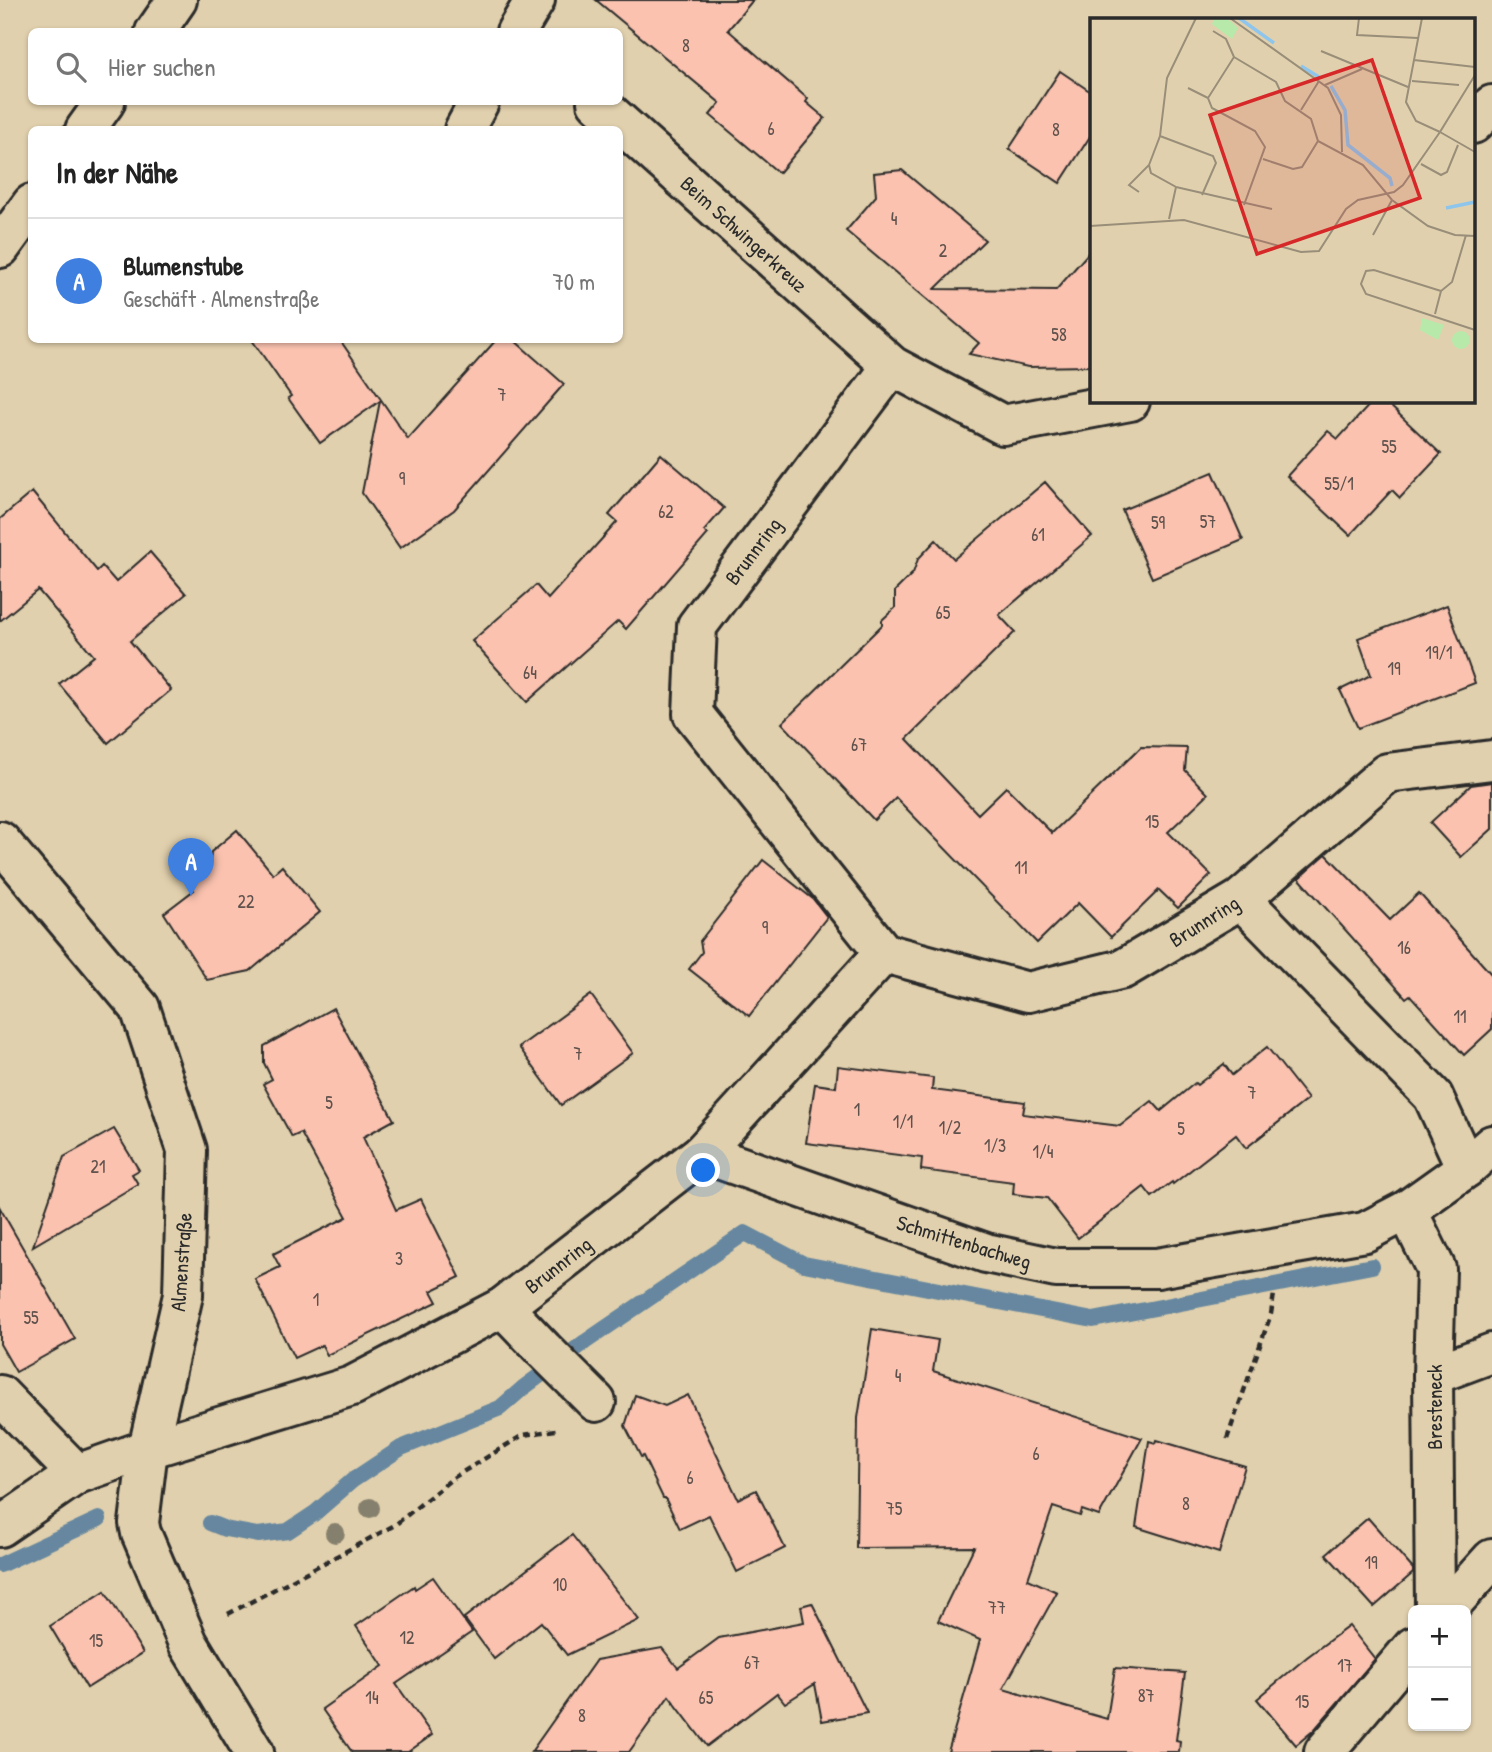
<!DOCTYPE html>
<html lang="de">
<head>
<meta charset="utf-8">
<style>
	body { margin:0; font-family:"Patrick Hand",sans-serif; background:#f6f6f6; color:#222 }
	.controls { position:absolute; right:21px; bottom:21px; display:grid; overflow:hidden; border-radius:10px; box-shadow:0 2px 5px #0004 }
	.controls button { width:63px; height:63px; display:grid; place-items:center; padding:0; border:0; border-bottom:2px solid #e0e0e0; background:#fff; color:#222; font:35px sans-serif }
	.you { position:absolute; left:704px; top:1171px; width:24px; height:24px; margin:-18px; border:5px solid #fff; border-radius:50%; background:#1a73e8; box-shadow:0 0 0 10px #1a73e833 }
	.badge { display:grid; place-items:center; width:46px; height:46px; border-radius:50%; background:#2563eb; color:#fff; font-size:23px; font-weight:700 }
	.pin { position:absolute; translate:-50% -58px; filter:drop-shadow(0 2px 4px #0008) }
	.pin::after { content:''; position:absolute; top:37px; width:24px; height:21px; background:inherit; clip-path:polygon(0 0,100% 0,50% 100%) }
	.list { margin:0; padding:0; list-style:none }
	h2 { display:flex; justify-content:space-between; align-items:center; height:91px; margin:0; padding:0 28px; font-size:30px }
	h2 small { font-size:23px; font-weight:400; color:#767676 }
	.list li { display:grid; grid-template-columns:46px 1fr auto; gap:21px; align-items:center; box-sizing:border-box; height:126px; padding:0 28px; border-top:2px solid #e0e0e0 }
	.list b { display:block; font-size:26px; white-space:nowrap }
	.list p { margin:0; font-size:23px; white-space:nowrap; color:#767676 }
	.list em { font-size:23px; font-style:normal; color:#767676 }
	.icon { flex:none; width:38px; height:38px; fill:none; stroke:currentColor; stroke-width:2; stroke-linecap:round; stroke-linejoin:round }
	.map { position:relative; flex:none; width:1492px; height:1752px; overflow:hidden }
	.search { position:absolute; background:#fff; box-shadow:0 2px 5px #0004; left:28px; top:28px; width:595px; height:77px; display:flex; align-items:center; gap:18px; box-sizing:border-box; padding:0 24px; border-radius:10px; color:#767676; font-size:26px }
	.panel { position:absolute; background:#fff; box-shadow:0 2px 5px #0004; left:28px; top:126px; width:595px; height:217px; border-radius:10px }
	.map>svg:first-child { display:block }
</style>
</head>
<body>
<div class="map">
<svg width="1492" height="1752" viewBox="0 0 1492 1752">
	<rect width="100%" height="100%" fill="#e1d0ad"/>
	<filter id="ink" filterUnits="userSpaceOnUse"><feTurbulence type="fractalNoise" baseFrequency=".0143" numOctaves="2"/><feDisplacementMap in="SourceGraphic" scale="14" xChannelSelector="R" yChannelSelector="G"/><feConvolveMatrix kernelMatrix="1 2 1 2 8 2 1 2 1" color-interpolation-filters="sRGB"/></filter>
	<g filter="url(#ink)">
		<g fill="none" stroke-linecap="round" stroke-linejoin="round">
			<g stroke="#66879f" stroke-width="16">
				<polyline points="210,1523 225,1529 258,1535 288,1531 315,1513 353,1480 401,1448 500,1408 523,1388 585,1342 745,1233 804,1264 1093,1320 1372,1266"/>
				<polyline points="0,1565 99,1519"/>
			</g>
		</g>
		<g fill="#fac2af" stroke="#2b2b2b" stroke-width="2">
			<polygon points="596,0 753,0 728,30 808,99 806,102 825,118 779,173 710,115 720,103"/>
			<polygon points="1060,71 1091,92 1091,135 1060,183 1009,149"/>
			<polygon points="902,170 985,240 935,289 1056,290 1091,250 1091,366 1028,367 969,354 979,343 846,231 876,196 874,173"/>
			<polygon points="252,340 340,340 408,439 496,340 514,340 564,384 454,510 400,548 362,493 380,401 320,443 288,398 291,396"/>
			<polygon points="1373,401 1385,401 1441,454 1400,498 1392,490 1350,535 1287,476 1328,431 1338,439"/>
			<polygon points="661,454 724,508 704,531 708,534 626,629 618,621 527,702 472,641 536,585 548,599 617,522 609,515"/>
			<polygon points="1213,472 1243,540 1152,578 1122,510"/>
			<polygon points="1045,482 1092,536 999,615 1015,632 907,739 978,814 1006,787 1052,833 1141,747 1187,748 1185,770 1208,794 1168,832 1211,875 1178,908 1159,890 1111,937 1078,903 1037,943 896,798 874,820 782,723 882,625 882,620 895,608 895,591 913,573 918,559 936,540 954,559"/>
			<polygon points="32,492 97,571 102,566 116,582 150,552 186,594 130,641 171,690 108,743 59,684 94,656 38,590 0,621 0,519"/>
			<polygon points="1447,605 1475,683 1358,728 1340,690 1371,675 1358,638"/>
			<polygon points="1492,782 1492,829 1461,857 1430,823 1471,785"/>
			<polygon points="237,830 273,874 282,866 320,912 250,971 207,980 164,913 194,890 190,885 209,869 211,852"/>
			<polygon points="1326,854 1390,920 1419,893 1492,975 1492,1029 1464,1055 1410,995 1406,998 1299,878"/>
			<polygon points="763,860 813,899 827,917 749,1016 689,969 702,952 700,941"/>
			<polygon points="591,995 633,1053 561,1105 519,1047"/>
			<polygon points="333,1008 394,1120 363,1137 396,1210 421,1199 460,1277 431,1291 437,1302 327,1355 322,1345 294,1358 255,1279 280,1267 273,1254 347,1217 301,1133 292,1137 263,1084 272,1079 264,1063 264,1046"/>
			<polygon points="1267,1047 1308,1099 1246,1148 1236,1135 1173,1184 1172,1182 1152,1197 1144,1187 1078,1238 1047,1198 1013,1194 1014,1182 921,1170 922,1158 806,1143 815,1084 836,1087 838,1066 933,1078 932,1090 1025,1102 1023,1114 1120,1126 1152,1101 1161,1111 1195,1083 1197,1085 1224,1064 1232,1075"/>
			<polygon points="114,1129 139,1170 132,1174 138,1184 33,1246 64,1157"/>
			<polygon points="0,1208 75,1339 16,1372 0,1344"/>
			<polygon points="872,1329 938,1340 933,1371 1142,1438 1099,1516 1082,1510 1080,1516 1053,1507 1028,1579 1057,1592 1003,1689 1107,1719 1115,1668 1185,1673 1176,1740 1180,1741 1179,1752 948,1752 980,1640 938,1621 974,1547 856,1548 858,1418"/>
			<polygon points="635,1395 665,1406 688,1395 738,1499 756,1490 785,1548 737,1572 709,1515 680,1529 665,1498 663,1498 643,1456 641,1457 625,1426"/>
			<polygon points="1157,1440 1245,1466 1219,1553 1136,1527 1149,1441 1156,1443"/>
			<polygon points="1368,1518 1413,1569 1413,1573 1374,1607 1326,1554"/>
			<polygon points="572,1535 639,1620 567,1655 541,1622 494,1659 464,1618"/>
			<polygon points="433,1577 472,1632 396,1684 432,1735 408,1752 352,1752 322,1709 383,1666 356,1626 414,1586 415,1589"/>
			<polygon points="105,1591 143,1653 87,1688 50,1626"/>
			<polygon points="812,1603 867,1713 822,1721 815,1684 785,1703 777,1693 707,1746 669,1696 629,1752 531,1752 596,1660 662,1648 678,1668 719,1638 804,1622 801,1606"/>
			<polygon points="1349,1626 1375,1659 1314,1730 1296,1745 1257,1699 1307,1657"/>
		</g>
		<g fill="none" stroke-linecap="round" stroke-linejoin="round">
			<defs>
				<g id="minor">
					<polyline points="155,32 177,0"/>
					<polyline points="516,32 535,0"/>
					<polyline points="597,102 892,366 1003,425 1130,401"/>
					<polyline points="1473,124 1492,105"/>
					<polyline points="85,130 105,102"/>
					<polyline points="464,130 479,102"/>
					<polyline points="0,248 32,204"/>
					<polyline points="0,841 140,1008 187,1150 183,1295 148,1449 139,1523 141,1533 188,1643 254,1752"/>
					<polyline points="1241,899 1433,1096 1466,1168"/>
					<polyline points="884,953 693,714 697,626 892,366"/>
					<polyline points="702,1153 986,1253 1056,1268 1157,1268 1365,1232 1407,1210 1466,1168 1492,1145"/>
					<polyline points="1407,1210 1436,1269 1433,1375 1435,1610"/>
					<polyline points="503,1307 544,1350 596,1402"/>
					<polyline points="1433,1375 1492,1353"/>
					<polyline points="0,1395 77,1474"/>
					<polyline points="0,1527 77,1474 148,1449 352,1386 503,1307 702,1153 884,953 1028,992 1123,969 1241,899 1387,773 1492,760"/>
					<polyline points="1446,1610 1492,1559"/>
					<polyline points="1324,1752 1413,1647"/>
				</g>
			</defs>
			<use href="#minor" stroke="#2b2b2b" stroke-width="44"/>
			<g stroke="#2b2b2b" stroke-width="4.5" stroke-dasharray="7 5" stroke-linecap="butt">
				<polyline points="1227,1439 1271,1314 1274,1294"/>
				<polyline points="228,1614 395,1525 453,1478 523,1435 556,1430"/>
			</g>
			<use href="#minor" stroke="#e1d0ad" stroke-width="38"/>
		</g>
		<g fill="#85806d">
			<circle cx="370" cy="1508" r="10"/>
			<circle cx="335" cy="1533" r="10"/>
		</g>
	</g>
	<g text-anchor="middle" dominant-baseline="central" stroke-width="5" stroke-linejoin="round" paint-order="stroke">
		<g font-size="18" fill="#5f514c">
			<text x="686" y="45">8</text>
			<text x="771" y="128">6</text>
			<text x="1056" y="129">8</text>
			<text x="894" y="218">4</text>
			<text x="943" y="250">2</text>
			<text x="1059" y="334">58</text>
			<text x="502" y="394">7</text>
			<text x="1389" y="446">55</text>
			<text x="402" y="478">9</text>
			<text x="1339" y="483">55/1</text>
			<text x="666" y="511">62</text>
			<text x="1208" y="521">57</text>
			<text x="1158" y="522">59</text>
			<text x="1038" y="534">61</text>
			<text x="943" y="612">65</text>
			<text x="1439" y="652">19/1</text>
			<text x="1394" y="668">19</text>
			<text x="530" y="672">64</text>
			<text x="859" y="744">67</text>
			<text x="1152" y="821">15</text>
			<text x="1021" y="867">11</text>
			<text x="246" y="901">22</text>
			<text x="765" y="927">9</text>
			<text x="1404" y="947">16</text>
			<text x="1460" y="1016">11</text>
			<text x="578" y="1053">7</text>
			<text x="1252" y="1092">7</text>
			<text x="329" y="1102">5</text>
			<text x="857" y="1109">1</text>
			<text x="903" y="1121">1/1</text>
			<text x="950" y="1127">1/2</text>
			<text x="1181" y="1128">5</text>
			<text x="995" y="1145">1/3</text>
			<text x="1043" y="1151">1/4</text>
			<text x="98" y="1166">21</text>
			<text x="399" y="1258">3</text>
			<text x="316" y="1299">1</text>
			<text x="31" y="1317">55</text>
			<text x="898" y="1375">4</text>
			<text x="1036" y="1453">6</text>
			<text x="690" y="1477">6</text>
			<text x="1186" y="1503">8</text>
			<text x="894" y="1508">75</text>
			<text x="1371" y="1562">19</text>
			<text x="560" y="1584">10</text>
			<text x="997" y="1607">77</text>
			<text x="407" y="1637">12</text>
			<text x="96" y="1640">15</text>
			<text x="752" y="1662">67</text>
			<text x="1345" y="1665">17</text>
			<text x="1146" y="1695">87</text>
			<text x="372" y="1697">14</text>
			<text x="706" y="1697">65</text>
			<text x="1302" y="1701">15</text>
			<text x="582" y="1715">8</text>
		</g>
		<g font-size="21" fill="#2b2b2b" stroke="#e1d0ad">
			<text transform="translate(744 234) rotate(42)">Beim Schwingerkreuz</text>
			<text transform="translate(753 551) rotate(-53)">Brunnring</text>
			<text transform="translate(1204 921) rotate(-32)">Brunnring</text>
			<text transform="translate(964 1242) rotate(17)">Schmittenbachweg</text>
			<text transform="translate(181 1262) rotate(-86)">Almenstraße</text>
			<text transform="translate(558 1265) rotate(-38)">Brunnring</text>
			<text transform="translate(1434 1407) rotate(-90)">Bresteneck</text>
		</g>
	</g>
	<g transform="translate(1090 18)">
		<rect width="385" height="385" fill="#e1d0ad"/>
		<path d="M125 0H137L148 10 142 21 122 6ZM332 300 354 307 348 322 330 312ZM362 322a9 9 0 1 1 18 0a9 9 0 1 1-18 0Z" fill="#b7eaaa"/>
		<path fill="none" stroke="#8ec5ec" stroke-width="3.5" d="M149 0 184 25M211 48 229 59M241 68 255 92 258 127 300 160 302 168M356 190 385 184"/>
		<path fill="none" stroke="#988e79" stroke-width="2" d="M140 0 238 70 251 97 252 134M269 0 267 17 328 20M123 13 136 21 144 39 118 80 122 90 165 113 175 129 154 187M231 33 318 69M144 39 186 64 195 83 221 101 228 123 273 147 302 182 338 208 365 217 385 218M324 42 385 49M385 57 350 114 385 134M322 63 369 67M235 67 272 51M98 70 118 80M211 92 229 63M70 118 123 138 126 145 112 177M173 141 203 151 212 149 228 123M331 146 351 157 357 154 368 127M59 147 61 155 86 169 79 201M86 169 182 191M49 174 39 167 59 147 70 118 77 60 106 0M0 208 94 202 211 234 229 233 256 191 268 182 304 174 313 167 350 114 326 103 316 84 332 0M283 217 302 182M351 273 284 252 276 253 271 266 276 276 385 312M345 296 351 273 362 264 376 217"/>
		<path fill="#d62828" fill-opacity="0.15" stroke="#d62828" stroke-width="3.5" d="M282 42 330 180 167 236 120 97Z"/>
		<rect width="385" height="385" fill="none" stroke="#2b2b2b" stroke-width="3.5"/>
	</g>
</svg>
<div class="controls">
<button>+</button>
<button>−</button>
</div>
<div class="you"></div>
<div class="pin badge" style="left:191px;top:896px;background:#3f7fe0">A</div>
<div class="search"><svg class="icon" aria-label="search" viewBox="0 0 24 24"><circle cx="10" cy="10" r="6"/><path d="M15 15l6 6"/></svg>Hier suchen</div>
<section class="panel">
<h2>In der Nähe<small></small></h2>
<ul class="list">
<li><span class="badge" style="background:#3f7fe0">A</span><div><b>Blumenstube</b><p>Geschäft · Almenstraße</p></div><em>70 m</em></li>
</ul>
</section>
</div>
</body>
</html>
